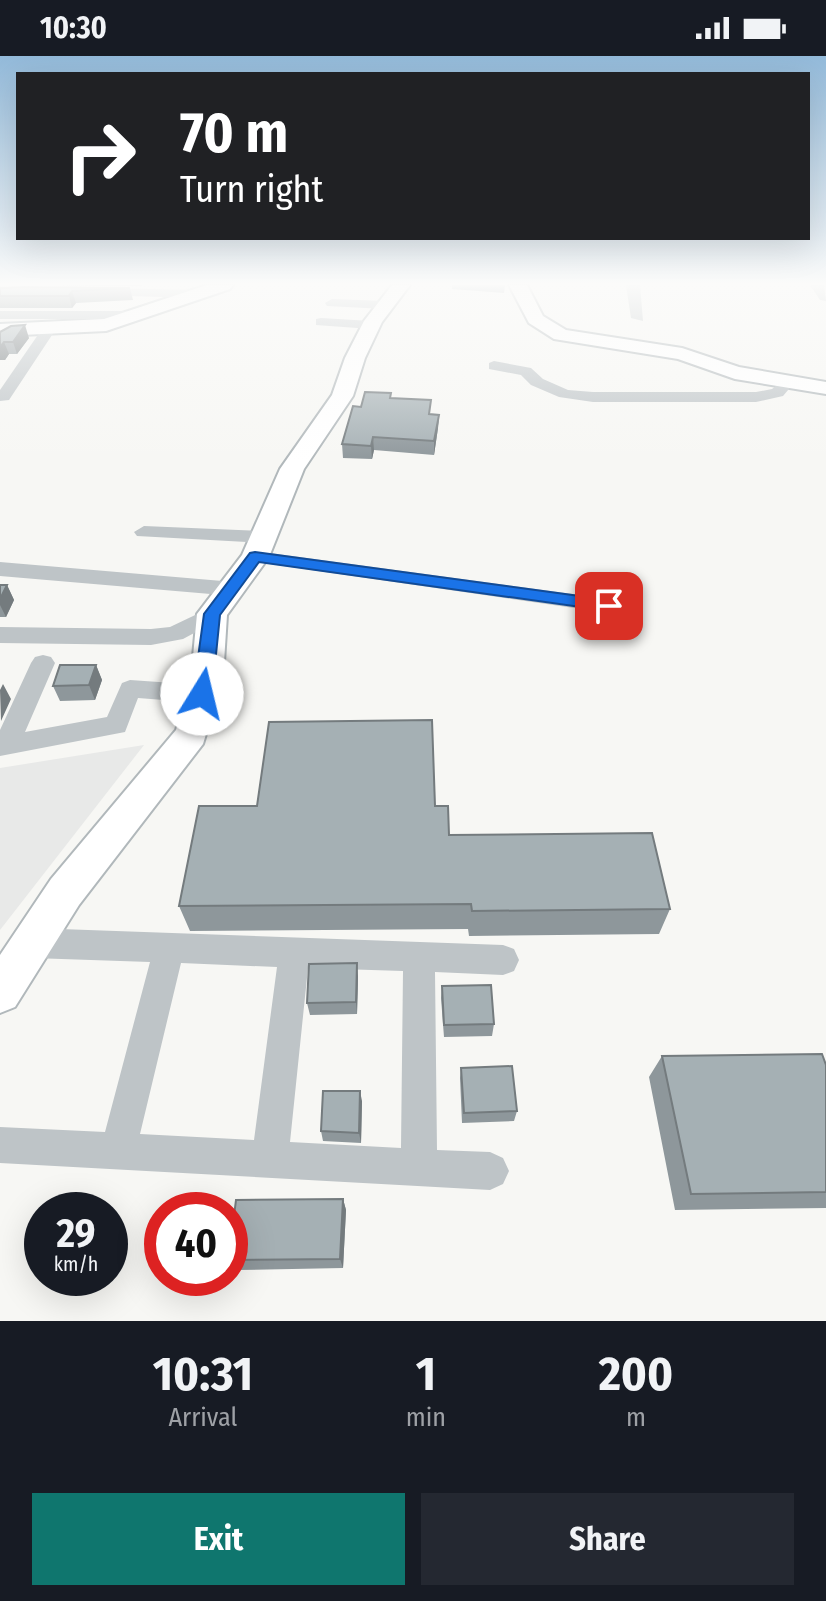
<!DOCTYPE html>
<html lang="en">
<head>
<meta charset="utf-8">
<style>
  body { margin:0; font-family:"Fira Sans Condensed",sans-serif; background:#242831; color:#f1f3f6; height:100vh; display:flex; flex-direction:column; font-size:30px; white-space:nowrap }
  * { box-sizing:border-box; margin:0 }
  p { font-size:26px; color:#9ea1a6 }
  .icon { flex:none; width:44px; height:44px; fill:none; stroke:currentColor; stroke-width:2; stroke-linecap:round; stroke-linejoin:round }
  .map { position:relative; height:1265px; overflow:hidden }
  .details { display:flex; flex-direction:column; background:#171b24; flex:1 }
  .details>* { flex:none }
  .top-card { position:absolute; left:16px; top:16px; width:794px; height:168px; border-radius:0px; box-shadow:0 8px 32px #0002; background:#202124; color:#fff; overflow:hidden }
  .speed { position:absolute; left:24px; top:1136px; display:flex; gap:16px; font-size:40px; font-weight:700; text-align:center }
  .speed>* { display:grid; place-content:center; width:104px; height:104px; border-radius:50%; background:#171b24; box-shadow:0 8px 32px #0002; line-height:1 }
  .speed small { font-size:20px; font-weight:400 }
  .speed .limit { border:12px solid #d22; background:#fff; color:#111 }
  .pin { position:absolute; display:grid; place-items:center; width:68px; height:68px; color:#fff; margin:-34px; border-radius:16px; box-shadow:0 4px 12px #0006 }
  .me { position:absolute; width:88px; margin:-44px; rotate:9deg; stroke-linejoin:round; filter:drop-shadow(0 0 6px #0008) }
  .turn { display:flex; align-items:center; gap:28px; height:168px; padding:0 32px; font-size:36px }
  .turn .icon { width:104px; height:104px; stroke-width:2.5 }
  .turn b { display:block; font-size:56px; line-height:68px }
  .eta { display:flex; justify-content:space-evenly; align-items:center; height:136px; text-align:center }
  .eta b { font-size:48px; font-weight:700; line-height:56px }
  .cta { display:flex; gap:16px; margin-top:auto; padding:16px 32px }
  .cta a { flex:1; height:92px; border-radius:0px; background:#0f766e; color:#fff; font-size:32px; font-weight:700; line-height:92px; text-align:center }
  .cta a+a { background:#242831; color:#f1f3f6 }
  .status { display:flex; justify-content:space-between; align-items:center; height:56px; padding:0 40px; background:#171b24; direction:ltr }
  .status svg { height:22px; fill:currentColor }
  .map>svg:first-child { display:block }
</style>
</head>
<body>
<div class="status"><b>10:30</b><svg viewBox="0 0 49 12"><path d="M0 12V9h3v3zM5 12V6h3v6zM10 12V3h3v9zM15 12V0h3v12zM26 1h20v11H26zM47 4h2v5h-2z"/></svg></div>
<div class="map">
<svg width="826" height="1265" viewBox="0 0 826 1265">
  <rect width="100%" height="100%" fill="#f7f7f4"/>
  <path fill="#e8e9e8" d="M144,689l-144,185v-162z"/>
  <g fill="none" stroke-linecap="round" stroke-linejoin="round">
    <g stroke="#b1b8bb" stroke-width="4">
      <path id="secondary" d="M207,229h26l-3,4 -124,42 -106,5v-12l104,-5z
        M392,229h18l-28,37 -17,36 -12,38 -49,73 -35,88 -42,58 -4,63 -20,66 -124,161 -64,102 -15,6v-58l51,-76 125,-149 15,-52 6,-64 45,-59 38,-86 52,-74 13,-37 19,-37z
        M509,229h18l16,31 23,14 116,18 57,19 87,15v12l-91,-15 -57,-20 -124,-20 -25,-16z"/>
    </g>
    <path fill="#bec4c7" fill-rule="evenodd" d="M626,229h14l3,36 -12,-3z
      M810,229h14l2,16 -6,-1z
      M98,232l101,2 7,4 -7,4 -106,-3 -2,-3z
      M332,243l53,2 7,4 -7,4 -58,-3 -2,-3z
      M0,255h139l7,4 -7,4h-139z
      M321,262l50,3 7,4 -7,4 -55,-4v-6z
      M49,269l7,4 -47,71 -9,1v-11l44,-64z
      M494,305l37,7 12,11 25,11 25,2h163l16,-3 14,-11 8,5 -11,13 -27,6h-163l-34,-5 -28,-12 -10,-10 -32,-6v-6z
      M144,470l121,5 10,6 -10,6 -128,-7 -3,-4z
      M255,495l354,48 8,2 3,5 -3,5 -8,2 -361,-52 -3,-4 3,-4z
      M0,506l234,20 8,2 3,5 -3,5 -8,2 -234,-20z
      M212,551l8,2 3,5 -3,5 -37,20 -32,6 -151,-2v-16l151,2 19,-2z
      M43,599l8,2 4,6 -30,69 82,-15 15,-34 8,-3 72,5 9,3 3,6 -3,6 -9,3 -64,-5 -13,34 -125,24v-26l31,-67 4,-6z
      M32,872l471,17 11,4 5,11 -5,11 -11,4 -68,-3 2,178 53,2 13,6 6,13 -6,13 -13,6 -490,-27v-36l105,5 45,-170 -118,-4 -11,-5 -4,-10 4,-10zM181,907l96,4 -23,173 -114,-6zM308,912l95,3 -2,177 -111,-6z"/>
    <use href="#secondary" fill="#fff" fill-rule="evenodd"/>
  </g>
  <path fill="#8e979b" d="M37,229h105l-1,1z
    M452,229h53l-1,8 -52,-4z
    M0,232h130l3,12 -57,3 -4,5h-72z
    M0,276l29,6 -12,16h-8l-4,6h-5z
    M391,337v5l40,17h8l-1,13 -4,27 -60,-5 -2,9 -29,-1 -1,-14 19,-37z
    M7,529l7,15 -8,17h-6v-18z
    M96,609l6,15 -7,20 -35,1 -7,-15z
    M435,750l14,29 221,74 -11,25 -190,2 -1,-7 -278,2 -11,-25z
    M358,920l-1,38 -47,1 -3,-12z
    M442,930l52,38 -2,12 -48,1 -3,-39z
    M662,1000l164,9v143l-151,2 -26,-133z
    M461,1012l56,43 -3,10 -52,2 -2,-45z
    M362,1045l-1,42 -38,-2 -2,-10z
    M343,1143l3,11 -3,58 -106,2 -7,-8v-15z"/>
  <path fill="#747b7e" d="M72,235l4,12 -4,5 -3,-12z
    M25,269l4,13 -12,16 -4,-12z
    M4,286l5,12 -4,6h-5v-13z
    M439,359l-1,13 -4,27v-14z
    M373,381l1,13 -2,9 -1,-13z
    M7,529l7,15 -8,17 -6,-12v-6z
    M96,609l6,15 -7,20 -6,-15z
    M3,628l8,15 -10,22 -1,-31z
    M357,907l1,13 -1,38 -1,-12z
    M360,1035l2,10 -1,42 -2,-10z
    M343,1143l3,11 -3,58 -3,-9z"/>
  <path fill="#a5b0b4" stroke="#747b7e" stroke-width="2" d="M23,231l107,1 -58,3 -3,5h-69v-8z
    M25,269l-12,17h-9l-4,5v-15l11,-6z
    M365,336l26,1 -1,5 41,2 -2,14 10,1 -5,26 -61,-4 -2,9 -29,-2 11,-38 8,1z
    M0,529h7l-7,14z
    M60,609h36l-7,20 -36,1z
    M432,664l3,86h13l1,29 203,-2 18,76 -198,2 -1,-7 -292,2 20,-100h58l12,-84z
    M357,907l-1,39 -49,1 2,-39z
    M491,929l3,39 -50,1 -2,-39z
    M822,998l4,11v127l-135,2 -29,-138z
    M512,1010l5,45 -53,2 -3,-45z
    M323,1035h37l-1,42 -38,-2z
    M343,1143l-3,60 -110,1v-13l6,-47z"/>
  <linearGradient id="sky" x2="0" y2="1"><stop stop-color="#93bada"/><stop offset="0.56" stop-color="#fbfbfa"/><stop offset="1" stop-color="#fbfbfa" stop-opacity="0"/></linearGradient>
  <rect width="826" height="406" fill="url(#sky)"/>
  <path fill="#1a73e8" stroke="#114b97" stroke-width="2" d="M255,496l354,48 9,6 -9,5 -350,-49 -39,53 -8,79 -3,5h-13l-3,-5 11,-80 46,-61z"/>
</svg>
<div class="speed"><div>29<small>km/h</small></div><div class="limit">40</div></div>
<div class="pin" style="left:609px;top:550px;background:#d93025"><svg class="icon" aria-label="arrive" viewBox="0 0 24 24"><path d="M6 21V4h12l-3 4 3 4H6"/></svg></div>
<svg class="me" style="left:202px;top:638px" viewBox="-20 -20 40 40"><circle r="19" fill="#fff"/><path d="M0-13L10 11 0 6-10 11z" fill="#1a73e8"/></svg>
<div class="top-card">
<div class="turn"><svg class="icon" aria-label="right" viewBox="0 0 24 24"><path d="M7 20v-9h11M14 6l5 5-5 5"/></svg><div><b>70 m</b>Turn right</div></div>
</div>
</div>
<section class="details">
<div class="eta">
<div><b>10:31</b><p>Arrival</p></div>
<div><b>1</b><p>min</p></div>
<div><b>200</b><p>m</p></div>
</div>
<div class="cta"><a>Exit</a><a>Share</a></div>
</section>
</body>
</html>
